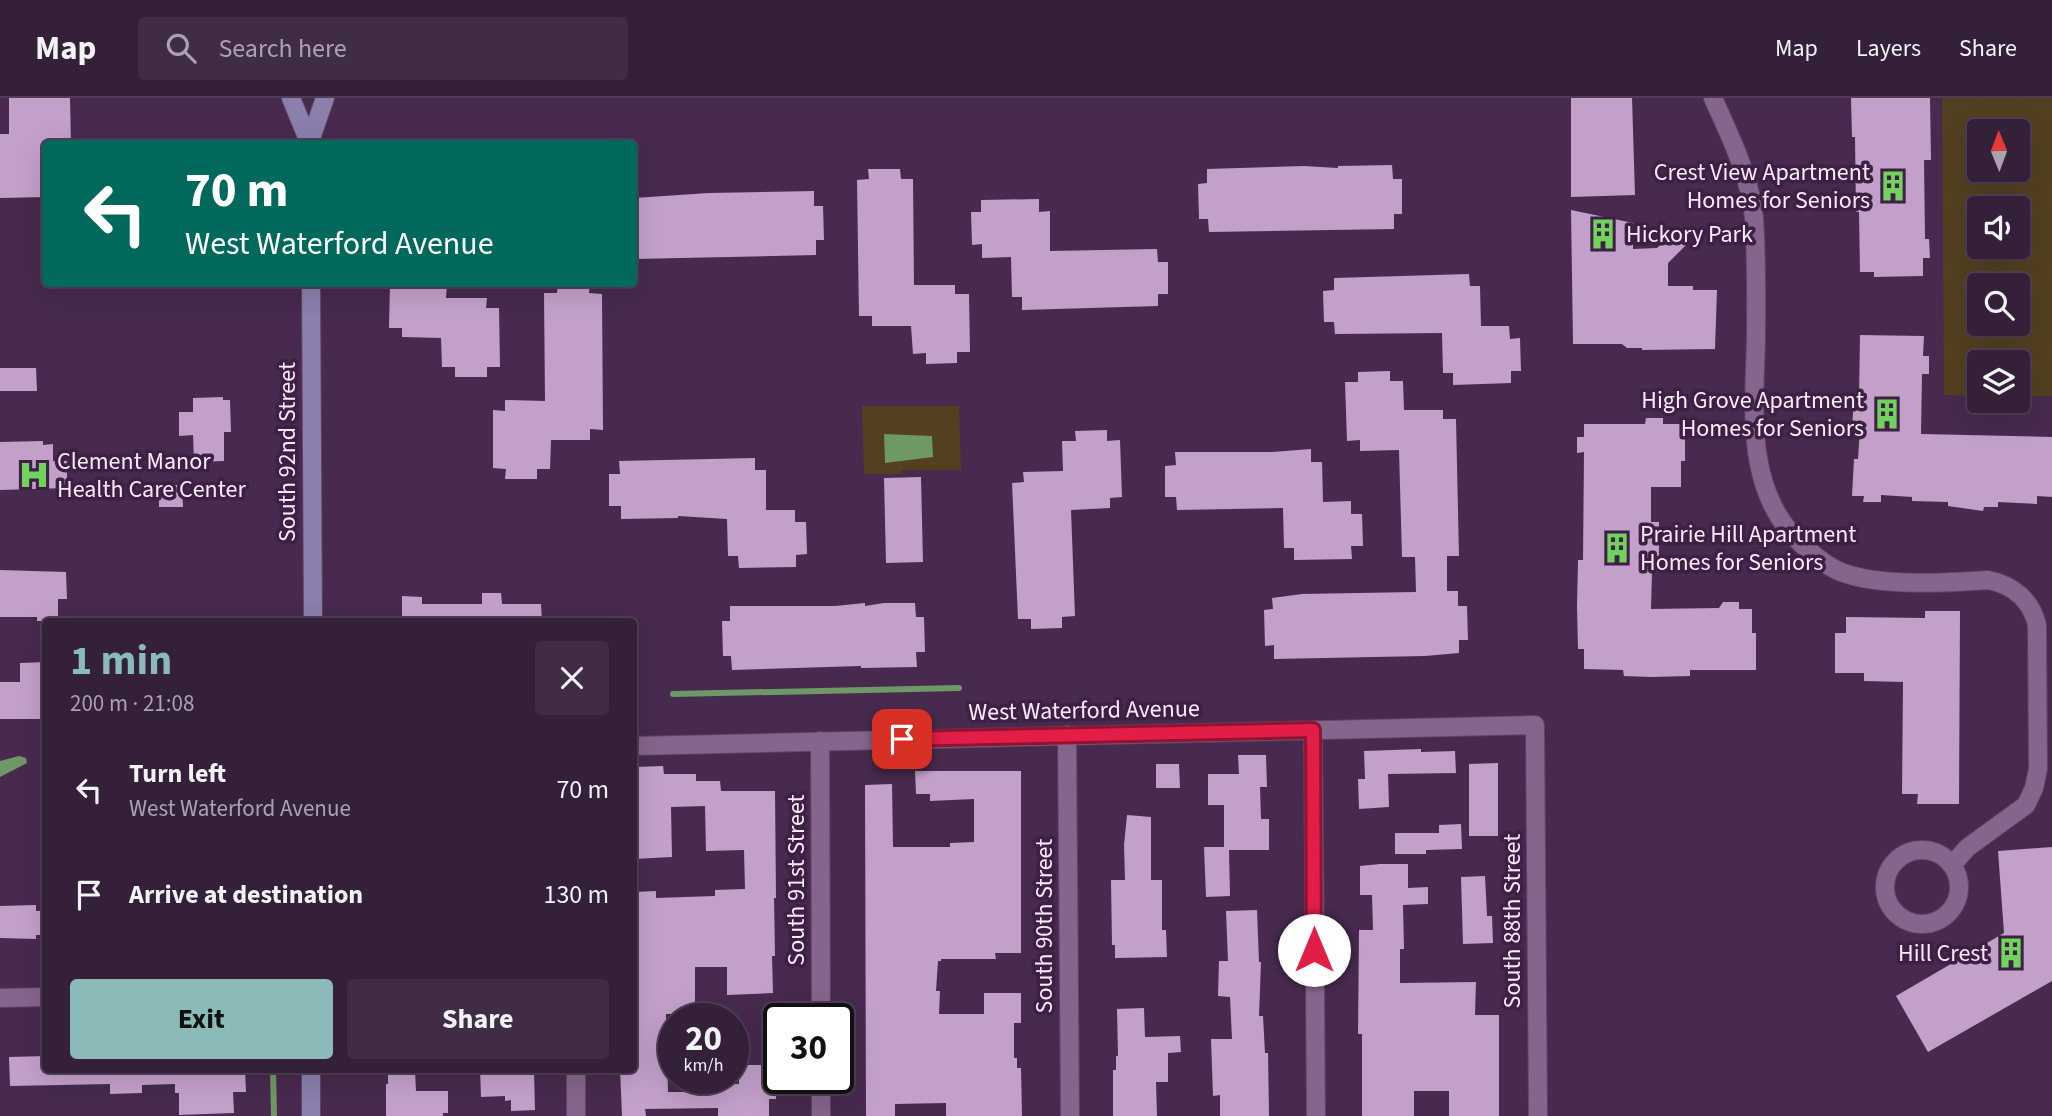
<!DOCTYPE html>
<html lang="en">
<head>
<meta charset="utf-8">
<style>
  body { margin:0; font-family:"Source Sans 3",sans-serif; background:#402d45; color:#f1f3f6; height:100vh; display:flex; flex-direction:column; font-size:26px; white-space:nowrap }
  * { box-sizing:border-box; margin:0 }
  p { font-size:23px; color:#aaa3af }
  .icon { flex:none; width:38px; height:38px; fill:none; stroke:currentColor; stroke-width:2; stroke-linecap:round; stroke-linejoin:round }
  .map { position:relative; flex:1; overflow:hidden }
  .sheet { position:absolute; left:42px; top:520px; width:595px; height:455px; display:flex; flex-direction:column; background:#35203a; border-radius:7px; box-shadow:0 7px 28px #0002,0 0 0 2px #4f3e54 }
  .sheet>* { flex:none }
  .top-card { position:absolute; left:42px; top:42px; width:595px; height:147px; border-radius:7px; box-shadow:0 7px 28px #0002,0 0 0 2px #4f3e54; background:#00695c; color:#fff; overflow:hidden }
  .needle { width:46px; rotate:359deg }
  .buttons { position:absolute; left:1967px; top:21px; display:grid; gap:14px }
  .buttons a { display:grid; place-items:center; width:63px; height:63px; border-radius:7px; background:#35203a; box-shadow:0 7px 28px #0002,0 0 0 2px #4f3e54; font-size:35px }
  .speed { position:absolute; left:658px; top:905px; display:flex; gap:14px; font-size:35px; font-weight:700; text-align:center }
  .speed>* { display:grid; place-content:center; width:91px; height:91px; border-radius:50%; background:#35203a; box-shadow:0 7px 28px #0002,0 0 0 2px #4f3e54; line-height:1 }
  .speed small { font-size:18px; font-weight:400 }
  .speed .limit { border:4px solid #111; border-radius:10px; background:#fff; color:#111 }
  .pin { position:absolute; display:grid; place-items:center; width:60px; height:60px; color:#fff; margin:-30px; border-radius:14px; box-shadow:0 4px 10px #0006 }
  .me { position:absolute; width:77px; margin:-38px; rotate:0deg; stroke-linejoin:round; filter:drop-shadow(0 0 5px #0008) }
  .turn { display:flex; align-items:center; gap:24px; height:147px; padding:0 28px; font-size:32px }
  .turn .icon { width:91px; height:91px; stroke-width:2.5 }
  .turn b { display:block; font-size:49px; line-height:60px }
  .round { display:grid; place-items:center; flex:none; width:74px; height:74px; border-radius:7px; background:#402d45 }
  .head { display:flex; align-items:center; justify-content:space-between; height:119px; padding:0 28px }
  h1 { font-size:42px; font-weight:700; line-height:52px; color:#8bbbb9 }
  .primary-button { display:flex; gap:14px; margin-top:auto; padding:14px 28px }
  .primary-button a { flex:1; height:80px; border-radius:7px; background:#8bbbb9; color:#111; font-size:28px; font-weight:700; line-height:80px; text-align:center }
  .primary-button a+a { background:#402d45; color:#f1f3f6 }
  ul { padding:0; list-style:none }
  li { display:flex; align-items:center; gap:21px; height:105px; padding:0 28px }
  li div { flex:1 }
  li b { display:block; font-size:26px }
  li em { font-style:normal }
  header { display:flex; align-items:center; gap:42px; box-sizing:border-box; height:98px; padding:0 35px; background:#35203a; border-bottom:2px solid #4f3e54 }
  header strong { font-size:33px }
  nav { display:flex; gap:38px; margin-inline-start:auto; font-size:24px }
  .search { width:490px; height:63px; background:#402d45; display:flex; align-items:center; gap:18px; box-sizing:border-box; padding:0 24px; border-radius:7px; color:#aaa3af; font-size:26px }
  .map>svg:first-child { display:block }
</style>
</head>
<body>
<header>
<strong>Map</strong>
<div class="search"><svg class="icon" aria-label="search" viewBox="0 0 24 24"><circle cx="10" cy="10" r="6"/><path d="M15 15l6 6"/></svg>Search here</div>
<nav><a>Map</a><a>Layers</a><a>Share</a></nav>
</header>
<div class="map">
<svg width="2052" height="1018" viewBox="0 0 2052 1018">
  <rect width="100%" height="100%" fill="#472a4e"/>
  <path fill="#524020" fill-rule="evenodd" d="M1942,0h110v298h-34v-34h-39v34l-35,-1zM1979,33h39v39h-39zM1979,110h39v39h-39zM1979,187h39v39h-39z
    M862,308h97l2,64h-59l-1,4h-37z"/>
  <path fill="#6e9865" d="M884,336l48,2 1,21 -48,6z
    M19,658l7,2 1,5 -27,14v-16z"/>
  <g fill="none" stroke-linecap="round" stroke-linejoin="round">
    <path stroke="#6e9865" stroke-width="6" d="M673,596l286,-6
      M273,971l1,47"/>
  </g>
  <path fill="#c2a0ca" d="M9,0h61l1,46h-25v53l-46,1v-64h9z
    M1571,0h61l3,97 -64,2z
    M1851,0h79l1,62h-7l1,79h4l1,19h-7v18l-49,1v-5h-14l-1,-60h-3l-1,-75h-3z
    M1392,67l1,14h9v35h-8v15l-185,3 -1,-13h-9l-1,-35 9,-1v-14l97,-3 34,2v-2z
    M868,71h32l1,10h12l1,106h41v9h14l1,58h-13v11l-31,1v-11l-13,1 -2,-28h-39v-10h-13l-2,-136 12,-1z
    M814,93v15h9l1,34h-8v15l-182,4v-61l75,-5z
    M1039,101v13l11,-1v40l107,-2 1,13h10v32h-10v12l-136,4v-13h-10l-1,-40 -29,1v-14l-10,1 -1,-33h10v-12z
    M1571,112l62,13v26l24,-1 17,-16 13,12 -19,19v23h25v4h24l-2,59 -73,1v-2h-15l-5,-4h-49z
    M1469,176l1,12h10l1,40h28l1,13 10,-1 1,33h-10v12l-58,2v-12h-10l-1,-40 -107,1 -1,-12h-10l-1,-31 11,-1v-12z
    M390,186h57l-1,14h41l-1,10h13l1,59h-13v10h-32v-10h-13l-1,-29 -39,-1v-9h-13z
    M558,186h32l-1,9 13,1 1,136 -13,-1v11h-39l-1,29h-13v10h-32l1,-10 -13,-1v-58l12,1v-11l40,1 -1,-108h13z
    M1860,237l64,1 -1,20h6v18h-7l-1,60 131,3v60l-15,-1v8l-39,-2v5h-14l-1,4 -35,-5v-4l-36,-1v-4l-31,-2v7h-18l1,-6h-12l2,-37h4l2,-31h-8l2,-29h5z
    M0,270h36l1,23h-37z
    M1390,273v10h13l1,29h39v9h13l3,137h-12v35h11v15h9l1,34h-9v13l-34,3 -151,3v-14l-9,1 -1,-36 9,-1 -1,-11 30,-4 114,-2 -1,-35h-13l-3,-107 -39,1v-11l-13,1 -2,-59h13v-10z
    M223,299v3h7l1,32h-7v29l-30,1 -1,-27 -14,1v-24h14v-14z
    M1646,320h17v6h22v37h-4v26h-30v35h8v50h-7l-1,37 68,-1 4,-6h16v7h13v24h4v37h-66v6l-39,1 -27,-1 -1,-6 -39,-1v-20h-6l-1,-42 1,-47h5l1,-108 -7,1v-16h7v-13h61z
    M1107,332v11l13,-1 2,57 -12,1v10l-39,2 4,106 -13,1v11l-31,1v-10h-13l-6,-136 12,-1 -1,-10 40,-1 -1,-30h14l-1,-10z
    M43,343v4l10,-1v17h14v27l-67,2v-48z
    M1311,351v13h11l1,40 28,-1v13h11l1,32h-12l1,13 -58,1v-12h-10l-1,-40 -106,2 -1,-13h-11v-31l11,-1 -1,-13h97z
    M755,360v12h11v40h29v12h11l1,32 -11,1v12l-57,1 -1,-12h-10l-1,-37 -49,-3v2l-57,1v-13h-12v-32h11l-1,-13z
    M921,379l2,85 -37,1 -2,-85z
    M159,387h23l1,22h-24z
    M0,472l66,2 1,27h-9v22h-21v-4h-37z
    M482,495h19l1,11h39l1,17h-140v-25l20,1v7h60z
    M865,505v3l19,-3h31l1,14h8l1,35h-9l1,15 -56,1v-2l-129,4 -1,-14h-8l-1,-35h8v-15h105z
    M1925,513h35l-1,193h-42l1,-10h-16l1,-112 -39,-1v-8h-29v-40h11v-16l79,1z
    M46,564v57h-46v-37h20v-19z
    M1421,651v3l34,-1 1,22 -68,1 1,33 -30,2 -1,-30h7l-1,-28z
    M1238,657h28l1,32h-7l1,32h8v31h-40l1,46 -24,1 -2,-50h20v-42h-16v-31h31z
    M1498,665v73h-29v-72z
    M1156,666h23l1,24h-24z
    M663,668l1,8h32v7h24l1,10h54l1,107h-2l1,58h-3l1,37 -46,2v-28h-32v47h-29l2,78h30v-7l41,-1v-19h37v34h-7v17h-51v-8l-73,1 1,7h-24l-2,-47h14v-177l22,-1v7l59,-2v-6l30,-1 -1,-39 -38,1 -1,-45 -34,1 1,50 -38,2v-92z
    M915,673h106v182h-26l1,6h-55v2h-3l-2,30h4l-1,23h45v-21h37v30h-7v35h3v10h4l1,48h-76v-13l-51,1v12h-29l-1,-331 27,-1 1,63h57v-4l24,-1v-43l-44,2v-7h-14z
    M1127,717l24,2v63h11v50h4l1,27 -52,1v-13h-3l-1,-65h14l-1,-35z
    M1461,726l1,25 -36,1v4h-31v-21h44v-8z
    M2052,749v134l-124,71 -32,-56 108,-63 -6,-82z
    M1380,766h28v24l20,-1v17l-25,1 1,44h-4v34l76,-1 -1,33h24v101h-50v-25h-35v25h-52v-82h-4l1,-104h14l-1,-35h-12v-29z
    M1485,778l2,40h5l1,27 -30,1 -2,-67z
    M36,807v6h10v24h-10v4l-36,-1v-32z
    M1257,812l2,52h2l-2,54h4l2,37h3l1,63h-49v-21l-7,1 -2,-57h21l-2,-42 -12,-1 1,-35h9l-2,-50z
    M1144,910l1,29 35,-1 1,16 -13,1v29h-12l1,34h-44v-46h3v-14h2l-1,-47z
    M46,958v13h199l1,23h-13l1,21 -55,2v-22h-4v-9l-33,1v8l-32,1v-10l-100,2 -1,-29z
    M480,971h47v2h7l1,39 -24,1v-11l-6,1v-5l-24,1z
    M415,973l1,20h32v22h-5v3h-57v-32h2v-12z"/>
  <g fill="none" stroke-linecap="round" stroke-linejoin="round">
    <g stroke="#5e4563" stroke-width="20">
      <path id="street" d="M1713,0c17,38 37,78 41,120 3,41 2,82 2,122 -2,72 -12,156 50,208 10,9 22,19 35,24 38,15 106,11 147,8 25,5 43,20 49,45l1,144 -4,19 -8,17 -59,43 -14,16
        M1313,632l3,386
        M1067,637l3,381
        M820,643l1,277
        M634,648l901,-21 3,391
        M1885 789a37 37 0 1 1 74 0a37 37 0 1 1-74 0Z
        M0,900l46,-1
        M576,971v47
        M821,980v38"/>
    </g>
    <g stroke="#5e4563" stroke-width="20">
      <path id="secondary" d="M291,0l18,44
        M309,46l16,-46
        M311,186l2,337
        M311,1018v-47"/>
    </g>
    <use href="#street" stroke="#85658c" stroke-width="18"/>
    <use href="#secondary" stroke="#8a7fad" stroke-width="18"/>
  </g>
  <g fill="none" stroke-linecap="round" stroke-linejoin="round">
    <g stroke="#92132f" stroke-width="18">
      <path id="route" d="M902,641l411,-9 1,220"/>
    </g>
    <use href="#route" stroke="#e11d48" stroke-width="12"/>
  </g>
  <defs>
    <g id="building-bare" transform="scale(2.415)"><path d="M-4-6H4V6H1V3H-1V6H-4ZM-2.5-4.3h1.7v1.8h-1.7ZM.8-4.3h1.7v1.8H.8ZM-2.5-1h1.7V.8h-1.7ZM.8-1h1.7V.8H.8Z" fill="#71d25e" stroke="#3d2043" stroke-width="2.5" paint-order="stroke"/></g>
    <g id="hospital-bare" transform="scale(2.415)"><path d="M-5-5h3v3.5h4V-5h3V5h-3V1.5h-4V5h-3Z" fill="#71d25e" stroke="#3d2043" stroke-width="2.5" paint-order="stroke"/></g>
  </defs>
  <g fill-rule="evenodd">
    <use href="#building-bare" x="1893" y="88"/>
    <use href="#building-bare" x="1603" y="136"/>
    <use href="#building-bare" x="1887" y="316"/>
    <use href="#hospital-bare" x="34" y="377"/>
    <use href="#building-bare" x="1617" y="450"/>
    <use href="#building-bare" x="2011" y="855"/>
  </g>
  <g text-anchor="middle" stroke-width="7" stroke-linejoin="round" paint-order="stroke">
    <g font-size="24" fill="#faebfd" stroke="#3d2043" text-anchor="end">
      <text x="1870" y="82">Crest View Apartment<tspan x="1870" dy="28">Homes for Seniors</tspan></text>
      <text x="1626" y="144" text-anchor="start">Hickory Park</text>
      <text x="1864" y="310">High Grove Apartment<tspan x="1864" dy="28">Homes for Seniors</tspan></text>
      <text x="57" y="371" text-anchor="start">Clement Manor<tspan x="57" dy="28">Health Care Center</tspan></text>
      <text x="1640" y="444" text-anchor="start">Prairie Hill Apartment<tspan x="1640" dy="28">Homes for Seniors</tspan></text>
      <text x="1988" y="863">Hill Crest</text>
    </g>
    <g font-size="24" fill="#faebfd" stroke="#3d2043">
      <text transform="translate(287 354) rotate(-90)" y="8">South 92nd Street</text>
      <text transform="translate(1084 612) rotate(-1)" y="8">West Waterford Avenue</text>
      <text transform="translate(796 782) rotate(-90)" y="8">South 91st Street</text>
      <text transform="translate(1512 823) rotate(-90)" y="8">South 88th Street</text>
      <text transform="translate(1044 828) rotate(-90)" y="8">South 90th Street</text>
    </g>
  </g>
</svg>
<div class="buttons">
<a><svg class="needle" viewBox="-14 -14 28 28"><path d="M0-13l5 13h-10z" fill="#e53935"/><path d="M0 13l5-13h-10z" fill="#aaa3af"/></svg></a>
<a><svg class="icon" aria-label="sound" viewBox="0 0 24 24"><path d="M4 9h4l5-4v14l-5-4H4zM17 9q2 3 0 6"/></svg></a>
<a><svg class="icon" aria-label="search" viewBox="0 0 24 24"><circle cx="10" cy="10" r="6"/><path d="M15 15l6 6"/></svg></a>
<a><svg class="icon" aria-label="layers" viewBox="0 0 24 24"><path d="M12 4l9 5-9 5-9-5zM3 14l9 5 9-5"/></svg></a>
</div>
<div class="speed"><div>20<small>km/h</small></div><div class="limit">30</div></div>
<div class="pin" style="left:902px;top:641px;background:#d93025"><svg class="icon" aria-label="arrive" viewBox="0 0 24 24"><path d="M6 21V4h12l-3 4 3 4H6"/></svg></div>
<svg class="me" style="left:1314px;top:852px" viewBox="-20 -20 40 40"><circle r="19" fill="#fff"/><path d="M0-13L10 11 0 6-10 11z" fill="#e11d48"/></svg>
<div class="top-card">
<div class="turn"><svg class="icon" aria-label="left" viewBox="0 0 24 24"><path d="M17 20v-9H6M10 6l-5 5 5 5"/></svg><div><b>70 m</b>West Waterford Avenue</div></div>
</div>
<section class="sheet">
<div class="head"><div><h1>1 min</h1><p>200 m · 21:08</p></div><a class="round"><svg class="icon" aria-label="close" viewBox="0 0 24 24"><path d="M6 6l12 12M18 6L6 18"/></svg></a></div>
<ul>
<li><svg class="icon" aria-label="left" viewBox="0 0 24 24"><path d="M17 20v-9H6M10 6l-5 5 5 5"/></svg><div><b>Turn left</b><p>West Waterford Avenue</p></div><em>70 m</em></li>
<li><svg class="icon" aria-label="arrive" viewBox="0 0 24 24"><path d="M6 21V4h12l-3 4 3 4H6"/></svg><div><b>Arrive at destination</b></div><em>130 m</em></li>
</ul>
<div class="primary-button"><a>Exit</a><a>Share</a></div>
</section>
</div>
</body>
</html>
